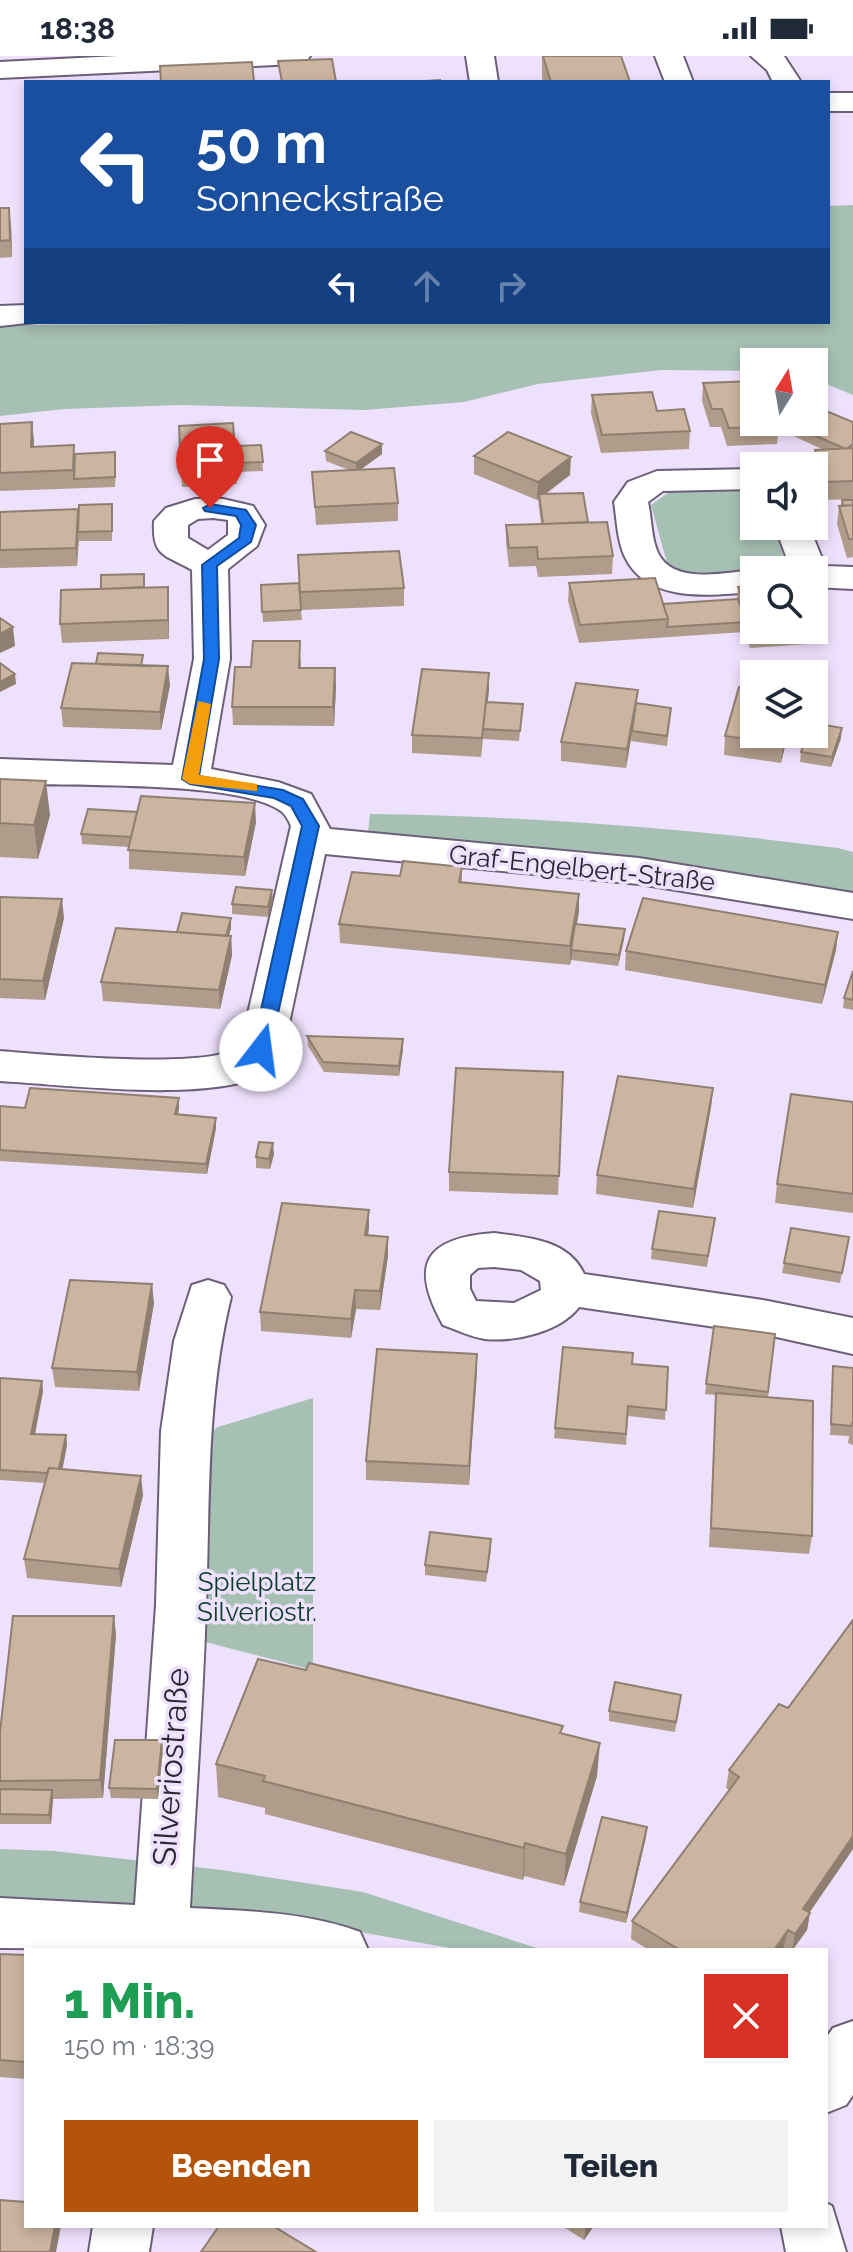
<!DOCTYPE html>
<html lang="de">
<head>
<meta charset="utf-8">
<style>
  body { margin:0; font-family:Raleway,sans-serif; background:#f2f2f3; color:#1f2937; height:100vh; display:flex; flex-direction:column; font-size:30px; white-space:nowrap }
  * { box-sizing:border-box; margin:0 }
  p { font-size:26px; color:#747a83 }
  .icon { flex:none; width:44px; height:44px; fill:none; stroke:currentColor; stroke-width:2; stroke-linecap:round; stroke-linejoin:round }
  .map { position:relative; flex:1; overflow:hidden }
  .drawer { position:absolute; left:24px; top:1892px; width:804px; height:280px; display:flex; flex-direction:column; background:#fff; border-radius:0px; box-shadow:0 4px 12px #0003 }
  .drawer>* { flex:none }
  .guide { position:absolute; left:24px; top:24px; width:806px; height:244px; border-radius:0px; box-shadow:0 4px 12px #0003; background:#1a4fa0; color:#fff; overflow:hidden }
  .needle { width:52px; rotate:11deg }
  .tools { position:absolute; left:740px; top:292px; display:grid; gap:16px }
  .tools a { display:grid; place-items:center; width:88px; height:88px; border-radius:0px; background:#fff; box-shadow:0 4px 12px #0003; font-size:40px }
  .pin { position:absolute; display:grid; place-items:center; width:68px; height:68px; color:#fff; margin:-82px -34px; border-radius:50% 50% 50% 0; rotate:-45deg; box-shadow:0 0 8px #0007 }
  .pin .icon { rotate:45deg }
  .me { position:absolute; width:88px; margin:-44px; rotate:15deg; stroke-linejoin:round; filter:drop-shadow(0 0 6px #0008) }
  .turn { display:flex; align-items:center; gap:28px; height:168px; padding:0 40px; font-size:36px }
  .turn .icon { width:104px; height:104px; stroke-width:2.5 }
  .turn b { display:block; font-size:56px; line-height:68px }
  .lanes { display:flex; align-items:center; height:76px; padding:0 40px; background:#0003; justify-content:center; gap:40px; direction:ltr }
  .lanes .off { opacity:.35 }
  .round { display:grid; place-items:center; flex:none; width:84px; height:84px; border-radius:0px; background:#f2f2f3 }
  .overview { display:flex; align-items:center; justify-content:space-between; height:136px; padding:0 40px }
  h1 { font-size:48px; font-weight:800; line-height:60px; color:#1e9e55 }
  .primary-button { display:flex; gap:16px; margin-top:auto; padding:16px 40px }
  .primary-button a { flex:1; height:92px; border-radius:0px; background:#b45309; color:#fff; font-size:32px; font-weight:800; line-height:92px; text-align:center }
  .primary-button a+a { background:#f2f2f3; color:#1f2937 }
  .status { display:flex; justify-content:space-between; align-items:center; height:56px; padding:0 40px; background:#fff; direction:ltr }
  .status svg { height:22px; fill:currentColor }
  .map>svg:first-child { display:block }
</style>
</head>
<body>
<div class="status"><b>18:38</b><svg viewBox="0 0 49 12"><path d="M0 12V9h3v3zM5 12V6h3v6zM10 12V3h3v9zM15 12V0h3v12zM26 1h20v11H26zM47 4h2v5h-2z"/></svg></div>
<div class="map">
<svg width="853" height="2196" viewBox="0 0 853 2196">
  <rect width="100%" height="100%" fill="#eee1fd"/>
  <path fill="#a6c1b3" d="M853,149v190l-39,-16v-17h-60v9l-93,-1 -123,14 -74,18 -100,8 -184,-5 -115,4 -65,7v-91l828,-3v-116z
    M740,432l14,5v33h20l9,29 -17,15 -12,1 -67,2 -20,-10 -16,-58 18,-13z
    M370,758c157,2 312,14 468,34l15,4v44l-321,-46 -164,-18z
    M313,1342v272l-115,-30 9,-205 11,-8z
    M0,1793l54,2 168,19 141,22 180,58h-82l-158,-28 -203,-21 -100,-2z"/>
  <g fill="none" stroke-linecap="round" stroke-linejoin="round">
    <g stroke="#6c6078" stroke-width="4">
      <path id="minor" d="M118,0h192l-4,6 -10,2 -296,14v-16z
        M466,0h28l4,26h-28z
        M655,0h28l10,26h-28z
        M751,0h33l17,26h-28l-6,-12z
        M828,37h25v18h-25z
        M26,249v17h10l-36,4v-20z
        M754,413v20l-91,2 -15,11c4,17 3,42 13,56 18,26 67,14 93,12v22c-42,3 -107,12 -129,-35 -8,-17 -8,-37 -11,-55l14,-20 29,-11z
        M195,443h28l30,7 12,19 -8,21 -29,23 2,90 -19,110 67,13 33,12 19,35 309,29 214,35v26l-214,-35 -314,-30 -38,179c-3,12 -8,30 -19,38 -47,34 -209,13 -268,10v-30c38,3 224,21 241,-7l50,-218c-2,-5 -6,-12 -10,-15 -45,-32 -220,-24 -281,-28v-24l173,6 21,-106 -2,-89c-28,-16 -40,-13 -38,-49l12,-13zM213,462l15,2v15l-20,15 -20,-12v-13l10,-6z
        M775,470h34l16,40 28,1v22l-39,-2v-17h-23z
        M494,1177c33,4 75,7 90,41l179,26 90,18v36l-90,-20 -184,-27c-19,25 -64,35 -94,32 -14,-2 -28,-9 -42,-14 -34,-61 -18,-87 51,-92zM494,1211l27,3 19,11 1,9 -27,13 -38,-2 -6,-12v-14l8,-7z
        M208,1224l16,5 7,12c-25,102 -21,203 -25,308 -3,101 -11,202 -16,303 57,3 116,4 170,24l8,18 -368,-2v-50l135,7 21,-300 5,-174 13,-90 18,-56z
        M853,1965v74l-7,10 -20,8v-75l7,-10z
        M826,2147l6,3 14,46h-60l-5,-26h45z
        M93,2170h60l-4,26h-60z"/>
    </g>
    <use href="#minor" fill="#fff" fill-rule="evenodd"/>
  </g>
  <path fill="#af9c8a" d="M542,0l88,26h-87l-1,-5z
    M0,152l11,17 1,32 -12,1z
    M703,327l76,43 -2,18 -50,2 -6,-19h-11l-8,-26z
    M592,339l65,16 33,20 -1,18 -88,4 -10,-40z
    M853,366v77l-30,1 -10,-34 2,-16h9l-37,-17 1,-9z
    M0,368l34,16 -1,7 83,15 -1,25 -115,4z
    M179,370l55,20 27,-1 2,26 -27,1 1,12 -55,3z
    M382,388v10l-22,16 38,33v18l-82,4 -4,-53 37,-2 -23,-9 -1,-10z
    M474,400l96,19 -24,19 42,28 25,34 -1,18 -74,3 -2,-11 -27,1 -3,-24v-18l35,-1 -3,-25 -1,1 -63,-26z
    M842,444h11v57l-6,1 -10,-34 2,-18h2z
    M112,448v37h-33l-2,25 -77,2v-56l79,6z
    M298,499l106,33v18l-103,4 1,10 -39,2 -2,-37 38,-2z
    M569,527l94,21 74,-5 1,-12 16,43h55l-1,14 -58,4 -5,-16 -166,11 -11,-42z
    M145,531l24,18v34l-107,4 -2,-19z
    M301,603v9h34l1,19 -2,39 -101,-1 -1,-18 19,-40z
    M143,610l27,19 -9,45 -98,-3 -2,-19z
    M489,617l-1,29 34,12 -3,27 -36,-2 -2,18 -69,-4v-18z
    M638,634l-1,13 34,5 -4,38 -36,-5 1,-7 -6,34 -65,-7v-19z
    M754,678h34l-7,29 -57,-8 1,-19z
    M841,682l-10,29 -31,-5 1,-10z
    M0,723l50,36 -12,44 -38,-2z
    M256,766l-11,54 -116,-7v-22l-47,-3 -1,-10z
    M462,811v15l117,12 -3,30 49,5 -1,10 -6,27 -47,-6v-3l-1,8 -230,-22 -1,-19 61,-48z
    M0,841l64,21 -19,82 -45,-2z
    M273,844l-5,17 -36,-3v-10z
    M231,872l-2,8h2l1,19 -12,54 -117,-8 -2,-19 76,-50z
    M838,876l-2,18 -14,54 -197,-34 1,-19z
    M853,915v39l-10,-2 1,-10z
    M307,980l96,13 -4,27 -75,-4 -16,-26z
    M563,1016l-5,123 -109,-4v-19z
    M713,1032l-2,19 -18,101 -97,-14 1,-19z
    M179,1042v10l-1,7 38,13 -9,46 -207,-13v-55l25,2z
    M853,1046v111l-78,-10 2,-19z
    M274,1098l-4,15 -14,-1v-11z
    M369,1154l-1,25 20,2v19l-8,54 -24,-1 -5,29 -90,-7 -1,-19z
    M715,1162l-8,49 -56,-8 1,-10z
    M847,1191l-7,36 -58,-10 2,-10z
    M154,1247l-15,88 -84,-4 -3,-19z
    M714,1270l61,8 -7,63 44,139 -3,18 -100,-7 7,-152 -11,-1z
    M477,1298l-8,131 -103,-5v-19z
    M632,1308l36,3 -3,53 -37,-4 -2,29 -72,-7 1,-10z
    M833,1310l20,2v77l-5,-2 1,-7 -19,-1z
    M0,1322l42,3 1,10 -8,43 31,1 1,10 -5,24 81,26 -22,92 -94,-9 -3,-19 21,-76 -45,-3z
    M491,1483l-5,43 -61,-7v-10z
    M853,1564v229l-43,63 -3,18 -14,20h-5l-3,-2 -2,2h-134l-18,-11 1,-18 97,-131 -3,-2 3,-18 59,-62z
    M116,1578l-13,164 -50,1 -2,25h-51v-92z
    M681,1639l-6,37 -66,-11v-10z
    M562,1678l35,42 -33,110 -40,-10 -1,4 -258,-66v-6l-47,-11 -2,-33z
    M163,1694l-5,49 -47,-1 -2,-10z
    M646,1781l-20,86 -47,-11 1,-10z
    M0,1898l26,1v124l-26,-2z
    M562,2170h32l-10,14z"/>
  <path fill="#8f7f70" d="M9,152l2,17 1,32 -2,-17z
    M32,366l2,18 -1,25 -2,-18z
    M382,388v10l-26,19v-10z
    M571,401l-1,18 -31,23v-4l-1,5 -1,1 1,-18z
    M78,453l1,18 -1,5 -1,34 -1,-18z
    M168,531l1,18v34l-1,-19z
    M13,571l2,19 -15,7v-19z
    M168,610l2,19 -9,45 -1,-18z
    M335,612l1,19 -2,39 -1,-19z
    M489,617v18l-5,38h-1l-2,28 1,-19z
    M15,618l1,10 -16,8v-10z
    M638,634l-2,18 -10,60 1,-19z
    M842,672l-1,10 -10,29 1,-10z
    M785,678h3l-7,29 2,-19z
    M46,725l4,34 -12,44 -4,-34z
    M255,747l1,19 -11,54 -1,-19z
    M272,834l1,10 -5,17v-10z
    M579,838v18l-9,53v-19z
    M62,843l2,19 -19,82 -2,-19z
    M231,862v10l-7,25v-10z
    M625,873l-1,10 -6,27 1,-11z
    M838,876l-2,18 -14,54 3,-19z
    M231,880l1,19 -12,54 -1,-19z
    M403,983v10l-4,27v-10z
    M713,1032l-2,19 -18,101 1,-19z
    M179,1042v10l-3,17 -1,-11z
    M216,1062v10l-9,46 -1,-10z
    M273,1087l1,11 -4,15 -1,-10z
    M369,1154v19l-4,25v-19z
    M388,1181v19l-8,54v-19z
    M152,1228l2,19 -15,88 -2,-19z
    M355,1234l1,19 -5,29v-19z
    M477,1298v19l-8,112v-19z
    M42,1325l1,10 -10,53 -2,-10z
    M66,1379l1,10 -7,38 -2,-10z
    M141,1420l2,19 -22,92 -2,-18z
    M491,1483v10l-5,33 1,-10z
    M114,1560l2,18 -13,164 -3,-18z
    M162,1684l1,10 -5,49 -1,-10z
    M600,1687l-3,33 -33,110 2,-32z
    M52,1734l1,9 -2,25 -2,-9z
    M647,1771l-1,10 -20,86 1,-10z
    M853,1780v13l-53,77 3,-17z
    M525,1787l-1,33 -1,4 1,-32z
    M810,1857l-3,17 -15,20 3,-16z
    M788,1874l-5,20h-9z
    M55,2170h6l-5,26h-6z
    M586,2170h8l-10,14z"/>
  <path fill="#ccb5a0" stroke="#8f7f70" stroke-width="2" d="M543,0h78l9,26h-79z
    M332,3l4,23h-54l-4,-21z
    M252,6l2,20h-93l-1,-16z
    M440,24v2h-31z
    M0,152h9l1,32 -10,1z
    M754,325v41h24l1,4 -50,2 -7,-19h-10l-9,-26z
    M652,336l5,19 27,-2 6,22 -88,4 -10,-40z
    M814,350l39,16v22l-7,5 -58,-25 2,-2h24z
    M32,366l-1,25 43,-2 -1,25 -73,3v-49z
    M233,367l3,43 -55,3 -2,-43z
    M351,376l31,12 -26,19 -31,-12z
    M508,376l63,25 -33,25 -64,-26z
    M261,389l2,17 -27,1 -2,-17z
    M853,392v33l-28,1 -10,-32z
    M115,396v25l-41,2 1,-25z
    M394,412l4,35 -83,4 -3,-35z
    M583,437l5,29 -45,2 -4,-30z
    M842,444h11v5l-10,1z
    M112,448v27l-34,1 1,-27z
    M853,449v34h-4l-10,-33z
    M78,453l-2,39 -76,2v-38z
    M607,466l6,34 -75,3 -1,-12 -28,1 -3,-23z
    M399,495l5,37 -104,4 -2,-37z
    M144,518v13l-43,2v-14z
    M655,522l13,41 -88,6 -11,-42z
    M299,527l2,27 -39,2 -1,-27z
    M754,530v44h-2l-14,-43z
    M168,531v33l-108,4 1,-34z
    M738,543l8,23 -79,5 1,-8 -5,-15z
    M0,562l13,9 -13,7z
    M253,585h47l-1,27h36l-2,39h-101l3,-40h16z
    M98,597l45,2 -2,11 -45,-2z
    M0,607l15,11 -15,8z
    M72,607l96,3 -8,46 -99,-4z
    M422,613l67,4 -7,65 -70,-3z
    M576,627l62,7 -11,59 -66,-7z
    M739,631l15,2v45h31l-2,10 -58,-8z
    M486,646l37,2 -3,27 -37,-2z
    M636,647l35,5 -4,28 -35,-5z
    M814,667l28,5 -10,29 -31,-5 6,-18h7z
    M0,723l46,2 -12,44 -34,-2z
    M141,740l114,7 -11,54 -116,-7z
    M88,753l49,3 -6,25 -50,-3z
    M403,805l59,6 -3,15 120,12 -9,52 -231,-22 13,-52 48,4z
    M236,831l36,3 -4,17 -36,-3z
    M0,841l62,2 -19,82 -43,-2z
    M643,842l195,34 -13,53 -199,-34z
    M182,857l49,5 -5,18 -49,-4z
    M575,868l50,5 -6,26 -48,-5z
    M116,872l115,8 -12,54 -118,-8z
    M853,915v29l-9,-2z
    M307,980l96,3 -4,27 -76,-4z
    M456,1012l107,4 -4,104 -110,-4z
    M618,1020l95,12 -19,101 -97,-14z
    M30,1032l149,10 -4,16 41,4 -10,46 -206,-14v-44l25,2z
    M791,1038l62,8v92l-76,-10z
    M259,1086l14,1 -4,16 -13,-2z
    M282,1147l87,7 -4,25 23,2 -8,54 -25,-1 -4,29 -91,-7z
    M659,1155l56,7 -7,38 -56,-7z
    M791,1172l58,9 -7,36 -58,-10z
    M70,1224l82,4 -15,88 -85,-4z
    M714,1270l61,8 -7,58 -62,-8z
    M563,1291l70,6 -1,11 36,3 -2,43 -38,-4 -2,28 -71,-6z
    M377,1293l100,5 -8,112 -103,-5z
    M833,1310l20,2v53l-2,5 -20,-2z
    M0,1322l42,3 -11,53 35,1 -7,34 -10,-1 -2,5 -47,-3z
    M716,1337l97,8 -1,135 -101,-8z
    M49,1412l92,8 -22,93 -95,-10z
    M430,1476l61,7 -4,33 -62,-7z
    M13,1560h101l-14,164 -100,1v-49z
    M853,1564v216l-50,73 7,4 -15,21 -7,-4 -14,20h-94l-48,-29 107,-144 -10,-7 50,-66 9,4z
    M258,1603l48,11 3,-7 254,63 -3,7 40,10 -34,111 -41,-11 -1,5 -261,-67 2,-5 -49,-12z
    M615,1626l66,13 -5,27 -67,-11z
    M115,1684h47l-5,49 -48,-1z
    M0,1733l52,1 -3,25 -49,-1z
    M602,1761l45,10 -20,86 -47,-11z
    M0,1898l26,1v107l-26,-2z
    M0,2144l26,2v24h29l-5,26h-50z
    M219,2170h54l43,26h-115z"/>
  <path fill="#1a73e8" stroke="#114b97" stroke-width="2" d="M210,448l36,6 10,15 -5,17 -34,24 2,93 -20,117 84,14 20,9 16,27 -49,224 -9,6 -9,-6 50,-224 -11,-20 -17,-8 -84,-14 -8,-5 22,-120 -2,-94 37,-27 2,-13 -5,-9 -31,-5 -2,-3z"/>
  <path fill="#f59e0b" d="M198,645l13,3 -12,71 58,9v7l-67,-7 -8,-5z"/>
  <g text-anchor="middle" stroke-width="7" stroke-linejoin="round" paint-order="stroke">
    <g font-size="26" fill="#2b2630" stroke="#eee1fd">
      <text transform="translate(582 812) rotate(6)" y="9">Graf-Engelbert-Straße</text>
    </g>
    <g font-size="26" fill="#0c3e2b" stroke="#eee1fd">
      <text x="257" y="1535">Spielplatz<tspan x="257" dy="30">Silveriostr.</tspan></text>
    </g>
    <g font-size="32" fill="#2b2630" stroke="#eee1fd">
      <text transform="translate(171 1711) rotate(-86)" y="11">Silveriostraße</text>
    </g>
  </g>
</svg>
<div class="tools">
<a><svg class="needle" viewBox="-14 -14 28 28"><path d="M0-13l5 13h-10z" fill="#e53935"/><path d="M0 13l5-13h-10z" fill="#747a83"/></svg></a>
<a><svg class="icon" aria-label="sound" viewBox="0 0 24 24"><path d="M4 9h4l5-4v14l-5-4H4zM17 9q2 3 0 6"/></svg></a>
<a><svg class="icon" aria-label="search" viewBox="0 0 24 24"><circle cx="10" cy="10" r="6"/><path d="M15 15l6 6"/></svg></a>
<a><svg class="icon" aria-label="layers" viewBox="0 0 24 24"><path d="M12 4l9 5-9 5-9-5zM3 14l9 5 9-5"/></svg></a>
</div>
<div class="pin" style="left:210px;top:452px;background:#d93025"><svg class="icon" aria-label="arrive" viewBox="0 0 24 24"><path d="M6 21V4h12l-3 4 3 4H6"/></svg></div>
<svg class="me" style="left:261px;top:994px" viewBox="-20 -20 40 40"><circle r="19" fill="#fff"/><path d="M0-13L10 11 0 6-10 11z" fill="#1a73e8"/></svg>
<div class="guide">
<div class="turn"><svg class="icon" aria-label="left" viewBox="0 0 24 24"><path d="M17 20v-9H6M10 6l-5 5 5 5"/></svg><div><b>50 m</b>Sonneckstraße</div></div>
<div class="lanes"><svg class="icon" aria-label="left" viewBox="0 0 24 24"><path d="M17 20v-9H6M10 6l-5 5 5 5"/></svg><svg class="icon off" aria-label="ahead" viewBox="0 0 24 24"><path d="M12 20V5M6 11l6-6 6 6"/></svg><svg class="icon off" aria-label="right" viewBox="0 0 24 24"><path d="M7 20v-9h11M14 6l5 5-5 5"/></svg></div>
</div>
<section class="drawer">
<div class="overview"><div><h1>1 Min.</h1><p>150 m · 18:39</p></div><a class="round" style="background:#d93025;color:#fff"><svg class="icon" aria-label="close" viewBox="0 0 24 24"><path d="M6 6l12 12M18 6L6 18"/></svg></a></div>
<div class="primary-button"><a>Beenden</a><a>Teilen</a></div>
</section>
</div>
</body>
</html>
